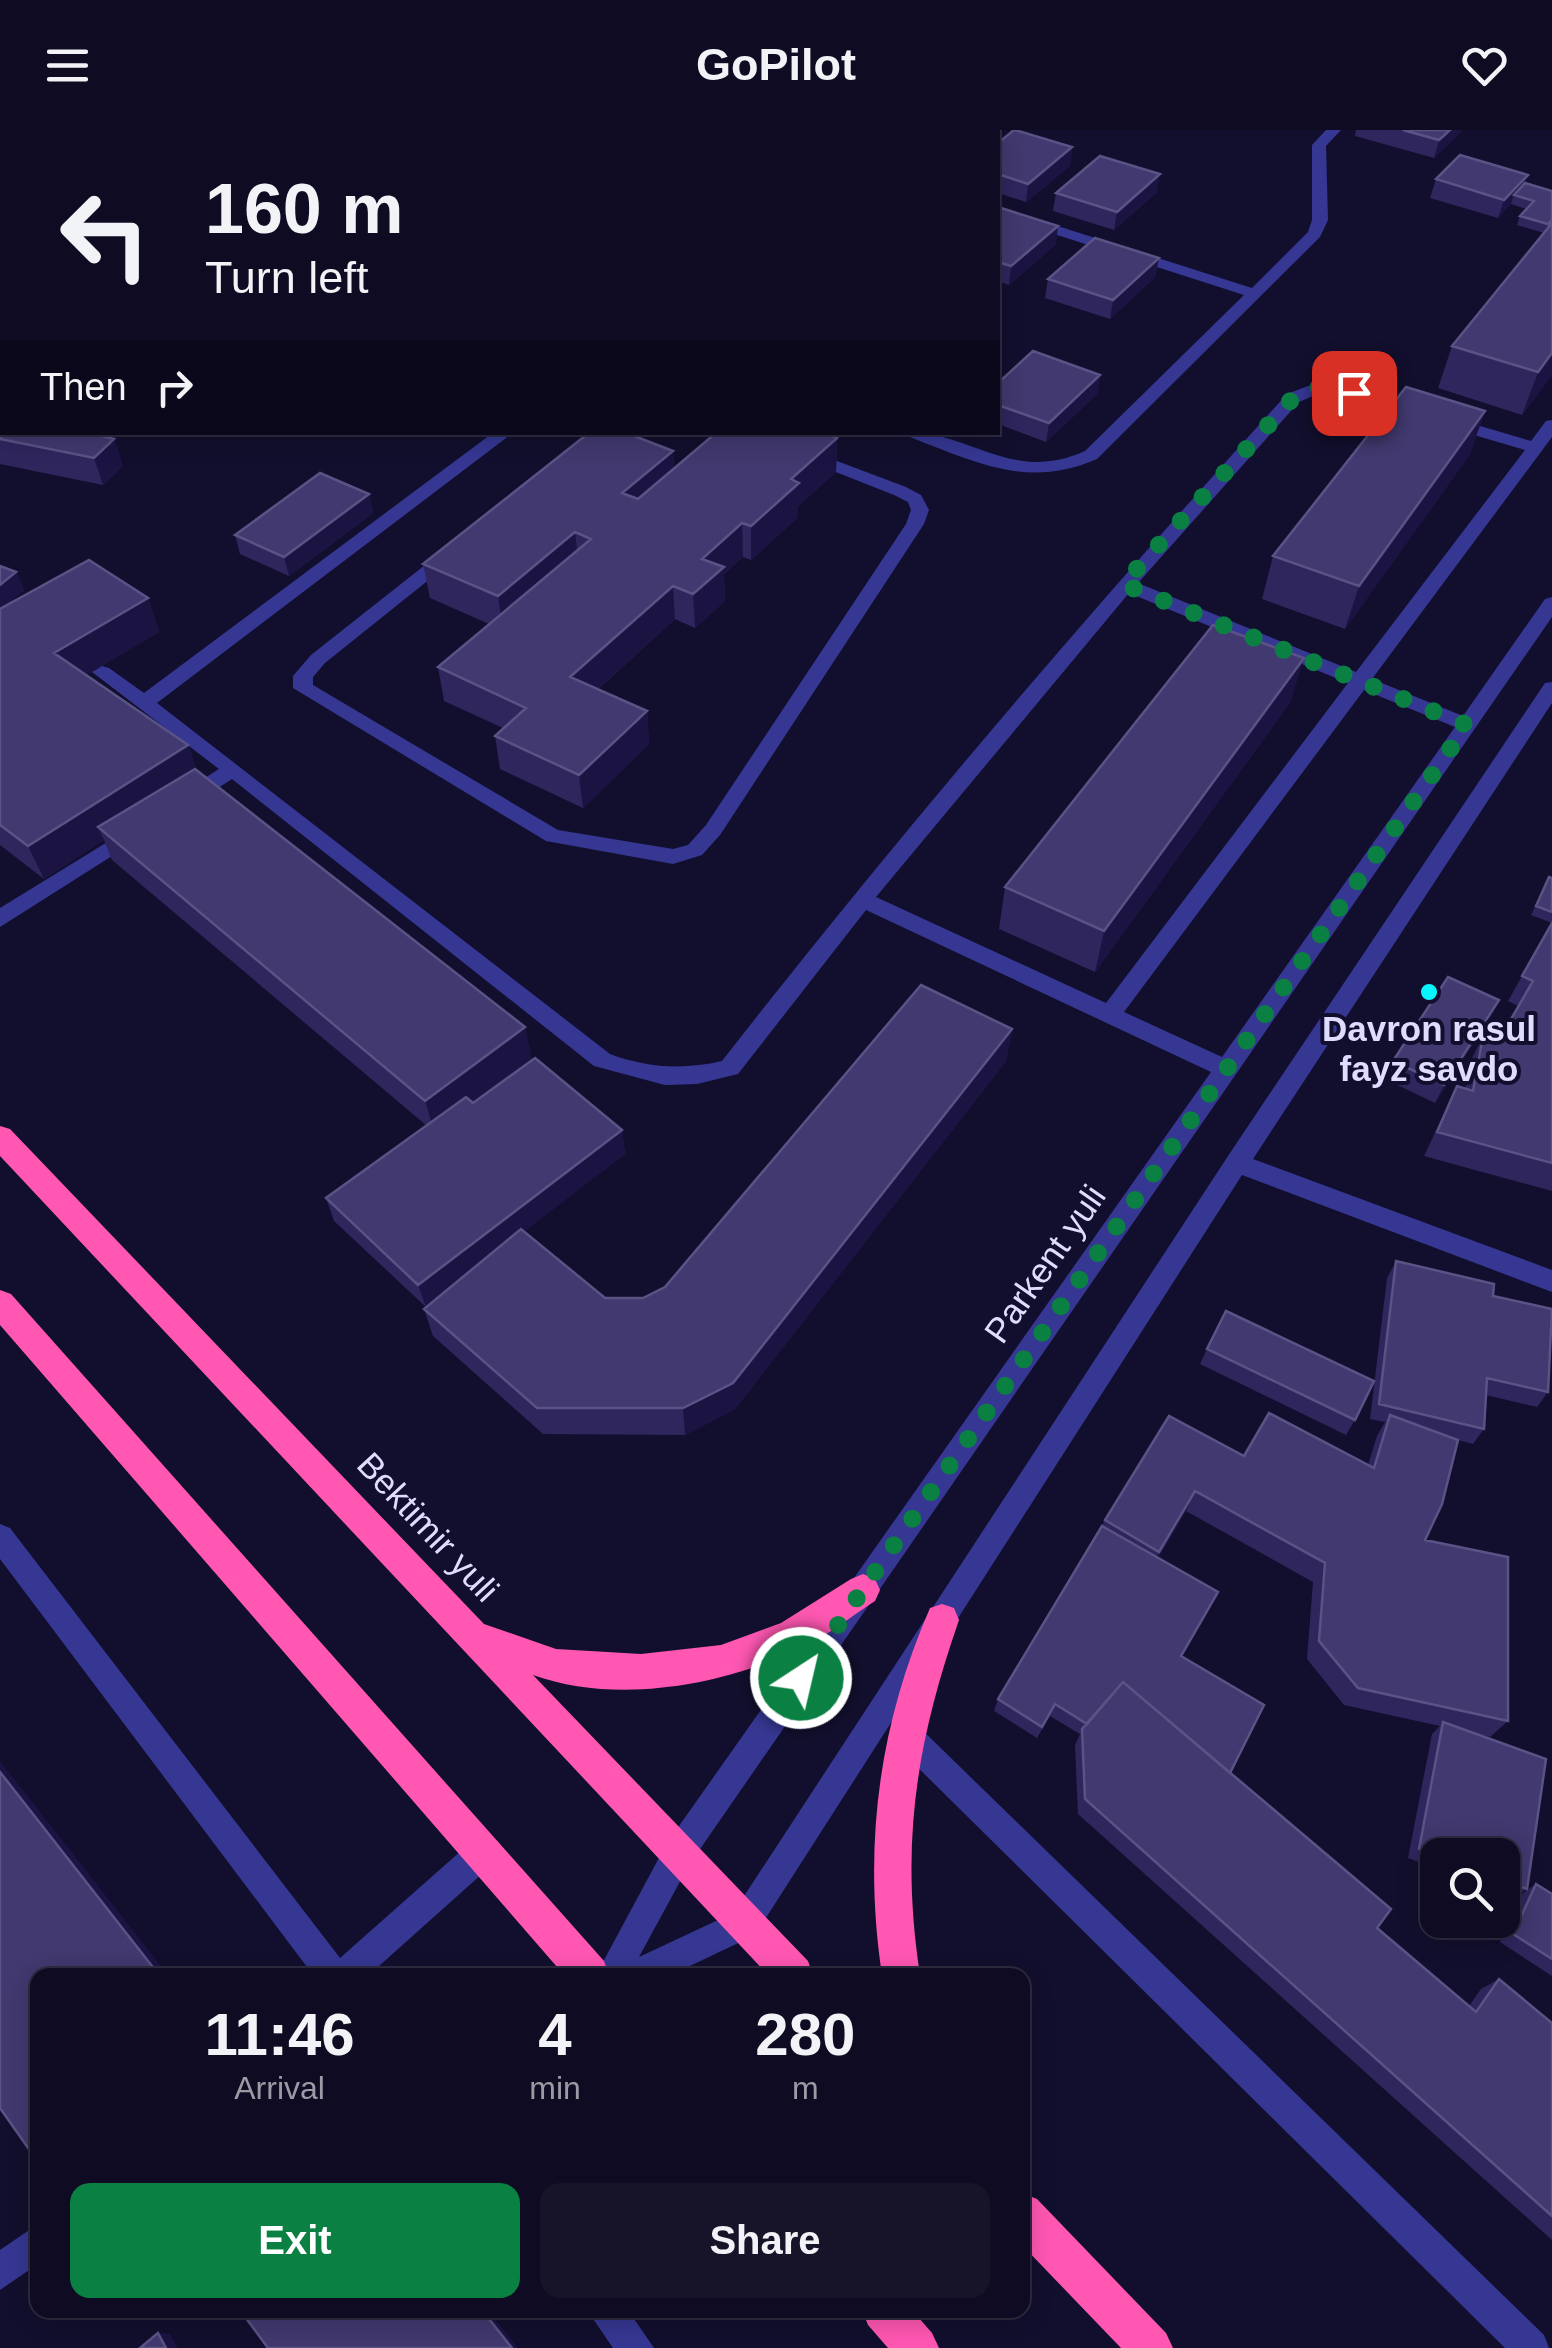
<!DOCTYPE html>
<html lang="en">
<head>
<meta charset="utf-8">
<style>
  body { margin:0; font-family:Arial,sans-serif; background:#17142a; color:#f1f3f6; height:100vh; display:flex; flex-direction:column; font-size:38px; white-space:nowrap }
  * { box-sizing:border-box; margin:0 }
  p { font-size:32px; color:#9b9ba5 }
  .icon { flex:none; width:55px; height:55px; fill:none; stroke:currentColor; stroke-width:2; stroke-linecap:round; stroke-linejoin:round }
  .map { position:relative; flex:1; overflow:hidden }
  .sheet { position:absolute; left:30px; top:1838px; width:1000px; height:350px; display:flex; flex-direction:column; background:#0e0b22; border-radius:20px; box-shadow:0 5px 25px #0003,0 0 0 2px #2e2b40 }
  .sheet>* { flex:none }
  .guide { position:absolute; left:0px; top:0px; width:1000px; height:305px; box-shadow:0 5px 25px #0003,0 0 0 2px #2e2b40; background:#0e0b22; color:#f1f3f6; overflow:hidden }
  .controls { position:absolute; left:1420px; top:1708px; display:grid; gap:20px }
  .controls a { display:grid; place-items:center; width:100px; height:100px; border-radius:20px; background:#0e0b22; box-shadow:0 5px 25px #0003,0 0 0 2px #2e2b40; font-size:50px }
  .pin { position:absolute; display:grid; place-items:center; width:85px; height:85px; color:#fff; margin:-42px; border-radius:20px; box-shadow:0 5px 15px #0006 }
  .me { position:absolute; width:110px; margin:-55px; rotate:35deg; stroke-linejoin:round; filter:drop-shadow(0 0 8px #0008) }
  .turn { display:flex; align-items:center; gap:35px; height:210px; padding:0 40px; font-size:45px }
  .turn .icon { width:130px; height:130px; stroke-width:2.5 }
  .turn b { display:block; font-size:70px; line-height:85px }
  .then { display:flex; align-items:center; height:95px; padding:0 40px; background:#0003; gap:20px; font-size:38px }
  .eta { display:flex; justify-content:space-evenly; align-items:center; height:170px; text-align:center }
  .eta b { font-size:60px; font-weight:600; line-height:70px }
  .cta { display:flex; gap:20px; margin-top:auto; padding:20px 40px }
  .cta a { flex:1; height:115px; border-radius:20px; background:#0b8043; color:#fff; font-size:40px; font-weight:600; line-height:115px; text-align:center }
  .cta a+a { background:#17142a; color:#f1f3f6 }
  header { display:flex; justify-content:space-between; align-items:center; height:130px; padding:0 40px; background:#0e0b22; font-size:45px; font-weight:600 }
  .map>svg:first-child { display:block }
</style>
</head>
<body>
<header><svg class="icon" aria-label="menu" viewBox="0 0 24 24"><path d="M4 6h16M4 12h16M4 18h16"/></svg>GoPilot<svg class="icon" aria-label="heart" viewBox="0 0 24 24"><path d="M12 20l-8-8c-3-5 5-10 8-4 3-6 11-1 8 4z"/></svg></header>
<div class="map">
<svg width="1552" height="2218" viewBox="0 0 1552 2218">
  <rect width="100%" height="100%" fill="#120f2e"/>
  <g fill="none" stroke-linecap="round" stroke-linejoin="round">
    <path fill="#353792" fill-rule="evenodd" d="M1326,0h15l-15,16 2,74 -8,17 -223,222c-71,31 -123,2 -190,-23l-2,-4c68,0 107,52 180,19l159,-156 -246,-79v-9l254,81 56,-56 4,-12v-75z
      M1324,250l207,61 15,-20 6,-1v17l-180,242 91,37 82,-117 7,-2v20l-863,1248 -50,92 94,-44 495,-757 317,-473 7,-1v21l-299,456 299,111v22l-310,-117 -487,760 -84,40h-75l71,-132 544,-771 -345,-162 -128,164 -41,10 -32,1 -71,-19 -362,-287 -40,26h-14v-10l41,-26 -127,-97 10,-6 7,2 35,25 350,-261h20l-357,271 453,351c37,14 74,16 112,7 181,-232 368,-450 565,-667zM1325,261l200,59 -169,222 -218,-89 161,-181zM1129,463l219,90 -242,320 -230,-106zM1364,560l91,37 -233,330 -98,-45z
      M735,302h25l146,55 15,8 8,15 -5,14 -204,311 -18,20 -29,9 -127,-23 -253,-153v-12l18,-21 133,-105h12v8l-131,105 -12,14v8l245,145 115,19 15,-4 18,-20 200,-301 5,-14 -3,-8 -14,-7z
      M135,695l7,2v10l-142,90v-19z
      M0,1394l10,4 330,430 131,-116 11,-5 11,5 5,11 -5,11 -124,111h-56l-313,-416z
      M905,1589l11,5 628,611 5,13h-44l-611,-604 -4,-10 4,-10z
      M38,2094v40l-38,26v-40z
      M587,2180h41l26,38h-41z"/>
    <path fill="#ff57b2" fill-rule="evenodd" d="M0,996l10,3 474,495 72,25 85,5 80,-9 60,-22 70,-44 12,-5 12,5 5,11 -5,11c-23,15 -47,34 -72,46 -78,39 -187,58 -270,28l275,286 5,14h-45l-768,-819z
      M0,1160l11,4 593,667 5,14h-45l-564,-650z
      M942,1474l12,4 5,12c-43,124 -59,224 -39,355h-38c-19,-127 -4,-248 48,-367z
      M1022,2063l15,6 129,134 7,15h-52l-99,-103z
      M862,2180h50l20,23 7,15h-51l-20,-23z"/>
  </g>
  <path fill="#2e265d" d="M669,0h26l-3,2h-12z
    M805,0h82l-3,2h-79z
    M1356,0h105l-1,3 -26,25 -79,-22z
    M998,13l74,4 -2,19 -44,36 -28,-9z
    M2,27v48l-2,-1v-44z
    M1528,45l-3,8 27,8v184l-30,40 -84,-27 14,-42 92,-113 -27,-8 3,-9 6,-7 -15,-5 -13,14 -68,-20 6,-19z
    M1157,62l-43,38 -61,-19 3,-18z
    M998,77l58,37 -47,41 -11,-4z
    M1159,128l-4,19 -45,42 -65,-21 3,-19z
    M1100,245l-3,19 -51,48 -48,-18v-41z
    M1485,281l-15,43 -125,175 -83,-30 11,-43z
    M0,283l114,26 9,27 -20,19 -103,-21z
    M837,308l-1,34 -38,34v11l-47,43 -8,-3 -19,17 1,27 -30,27 -20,-9 -77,70 49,22 2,33 -66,64 -83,-39 -5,-33 8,-8 -59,-27 -6,-34 51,-43 -59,-26 -7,-34 250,-113 1,18z
    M369,364l4,19 -84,63 -49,-22 -5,-19z
    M0,436l16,6 8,18 -18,16 142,-8 11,34 -73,43 102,70 8,24 329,258 6,31 -59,44 150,28 3,24 -101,77 81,67h38l22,-11 347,-258 -6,32 -271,348 -50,26 -142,-1 -110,-98 -9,-27 2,-2 -92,-86 -8,-23 101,-72 -315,-266 -8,-20 -60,39 -44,-34z
    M1291,571l-196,271 -96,-43 6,-42z
    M1549,747l3,1v313l-128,-35 33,-70 8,3 5,-27 13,-26 16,4 19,-34 -10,-5 44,-78 -21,-8z
    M1490,888l-55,85 -50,-24 8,-18z
    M1396,1131l97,35 55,96 -11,15 -51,-12 -2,34 -11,15 -15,-4 -33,100 83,181 -18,16 -16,-4 53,156 -14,9 -11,-4v-39h-64v14l-30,-11 24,-124 8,-8 -96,-21 -37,-46 6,-77 -127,-71 -28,47 24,98 48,117 147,155 92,78 12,-17 18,-10 53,44v217l-474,-426 -3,-69 5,-11 -30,-18 -13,22 -43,-27 4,-12 107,-179 139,-64 124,9 9,-29 8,-14 -15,-3 17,-141z
    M1207,1219l148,71 -9,15 -146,-71z
    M1536,1754l16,10v82l-52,-34 23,-49z"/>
  <path fill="#1b1443" d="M863,0h24l-3,2h-23z
    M1450,0h11l-1,3 -26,25 5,-18z
    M1072,17l-2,19 -44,36 2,-18z
    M1160,44l-3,18 -43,38 3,-18z
    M1528,45l-6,18 -8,2 -3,9 -13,14 6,-18z
    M1058,96l-2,18 -47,41 2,-19z
    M1159,128l-4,19 -45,42 3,-19z
    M2,135v27l-2,4v-28z
    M1552,223v22l-30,40 16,-43z
    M1100,245l-3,19 -51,48 3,-19z
    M1485,281l-15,43 -125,175 14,-43z
    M837,308l-1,34 -38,34v11l-47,43v-34l40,-47z
    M114,309l9,27 -20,19 -9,-27z
    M673,321l2,34 -50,41 -3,-33z
    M369,364l4,19 -84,63 -5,-19z
    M742,393l1,34 -19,17 1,27 -30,27 -2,-34 9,-35z
    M575,402l4,34 -76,64 -5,-34z
    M16,442l8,18 -24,22v-27z
    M673,456l2,33 -101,91 -4,-33z
    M148,468l11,34 -91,54 -14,-33z
    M1304,528l-13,43 -196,271 9,-41z
    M647,581l2,33 -66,64 -4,-33z
    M188,615l11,34 -101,48 6,13 -60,39 -16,-33z
    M1499,870l-9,18 -55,85 9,-18z
    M525,897l6,31 -97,73 -9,-30z
    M1012,899l-6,32 -271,348 -50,26 -2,-27z
    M622,1000l3,24 -199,153 -8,-22z
    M1195,1361l-9,20 -36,60 9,-19z
    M0,1631l168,214h-9l-159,-203z
    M482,2180h6l30,38h-6z
    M158,2203l12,1 8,14h-12z"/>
  <path fill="#41396f" stroke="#5a5385" stroke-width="2.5" d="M39,0h46l-1,2h-46z
    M170,0h73l-1,2h-73z
    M515,0h59l-2,2h-52l-6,-1z
    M574,0h43l-3,2h-42z
    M744,0h13l8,2h-25z
    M900,0h80l-3,2h-80z
    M1014,0h1l57,17 -44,37 -30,-10v-31z
    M1403,0h47l-11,10z
    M1460,25l68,20 -24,25 -68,-21z
    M1100,26l60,18 -43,38 -61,-19z
    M2,27v30h-2v-27z
    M1525,53l27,8v29l-4,4 -28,-8 14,-15 -20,-6z
    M998,77l60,19 -47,40 -13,-4z
    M1552,93v130l-14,19 -86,-26z
    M0,104l2,1v30l-2,3z
    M1095,108l64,20 -46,42 -65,-21z
    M1033,221l67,24 -51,48 -51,-18v-22z
    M1406,257l79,24 -126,175 -86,-30z
    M0,283l2,1v18h84l28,7 -20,19 -94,-19z
    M590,302h34l49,19 -51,42 16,6 79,-67h106l14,6 -46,41 8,4 -48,43 -9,-3 -40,36 22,8 -31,27 -20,-8 -103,91 77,34 -68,64 -84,-39 31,-28 -88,-41 153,-128 -16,-7 -77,64 -75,-32z
    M320,343l49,21 -85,63 -49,-22z
    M89,430l59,38 -94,55 134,92 -160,101 -28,-21v-216z
    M0,436l16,6 -16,13z
    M1213,495l91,33 -200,273 -99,-44z
    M195,639l330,258 -100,74 -327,-274z
    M1549,747l3,1v34l-16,-6z
    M1552,793v240l-115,-31 20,-46 16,5 10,-55 16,4 34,-59 -11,-5z
    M1448,847l51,23 -55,85 -51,-24z
    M921,855l91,44 -279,354 -50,25h-146l-113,-99 97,-80 84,69h38l22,-11z
    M535,928l87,72 -204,155 -92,-87 140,-101 7,6z
    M1396,1131l98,23 -1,12 59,13 -4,83 -61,-14 -3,51 -105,-25z
    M1226,1181l148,70 -19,39 -148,-71z
    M1269,1283l105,55 16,-53 68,25 -16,64 -17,36 83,17v164l-150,-33 -39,-47 6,-78 -130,-72 -36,61 -54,-32 64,-104 75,40z
    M1102,1396l116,66 -37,64 83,49 -34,68 -107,-91 -36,42 -32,-20 -13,23 -44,-28z
    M1123,1552l268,227 -14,19 99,84 23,-33 53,44v193l-467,-417 -3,-70z
    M1443,1592l103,37 -19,130 -25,-9v-25l-64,1 -19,-7z
    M0,1642l159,203h-121v187l-38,-54z
    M1536,1754l16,10v65l-39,-25z
    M240,2180h242l30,38h-244z
    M158,2203l8,15h-26z"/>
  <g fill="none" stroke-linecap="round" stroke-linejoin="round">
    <path stroke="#0b8043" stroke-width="18" stroke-dasharray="0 32.4" d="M801,1548l666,-953 -344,-141 170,-186 31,-13 30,8"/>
  </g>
  <circle fill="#08f5ff" stroke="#120f2e" stroke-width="4" cx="1429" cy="862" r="10"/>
  <g text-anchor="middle" stroke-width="8" stroke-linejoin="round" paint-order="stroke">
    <g font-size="35" font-weight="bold" fill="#dedcff" stroke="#120f2e">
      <text x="1429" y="911">Davron rasul<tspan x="1429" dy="40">fayz savdo</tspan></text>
    </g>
    <g font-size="35" fill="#dedcff" stroke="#120f2e">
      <text transform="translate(1045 1134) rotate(-55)" y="12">Parkent yuli</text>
      <text transform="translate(428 1397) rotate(47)" y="12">Bektimir yuli</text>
    </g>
  </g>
</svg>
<div class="controls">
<a><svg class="icon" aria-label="search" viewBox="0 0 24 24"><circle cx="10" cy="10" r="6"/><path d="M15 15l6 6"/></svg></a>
</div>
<div class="pin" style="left:1354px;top:263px;background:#d93025"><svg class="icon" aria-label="arrive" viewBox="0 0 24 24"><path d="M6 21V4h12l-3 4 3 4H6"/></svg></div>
<svg class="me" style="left:801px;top:1548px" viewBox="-20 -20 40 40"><circle r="17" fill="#0b8043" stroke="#fff" stroke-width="3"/><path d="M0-11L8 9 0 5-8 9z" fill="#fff"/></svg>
<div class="guide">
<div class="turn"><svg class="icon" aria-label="left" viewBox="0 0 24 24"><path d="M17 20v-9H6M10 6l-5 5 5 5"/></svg><div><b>160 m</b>Turn left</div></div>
<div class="then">Then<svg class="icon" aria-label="right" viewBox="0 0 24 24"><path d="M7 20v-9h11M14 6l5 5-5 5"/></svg></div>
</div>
<section class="sheet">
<div class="eta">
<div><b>11:46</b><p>Arrival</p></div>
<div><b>4</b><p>min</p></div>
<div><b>280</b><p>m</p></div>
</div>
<div class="cta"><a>Exit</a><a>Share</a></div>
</section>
</div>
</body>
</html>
